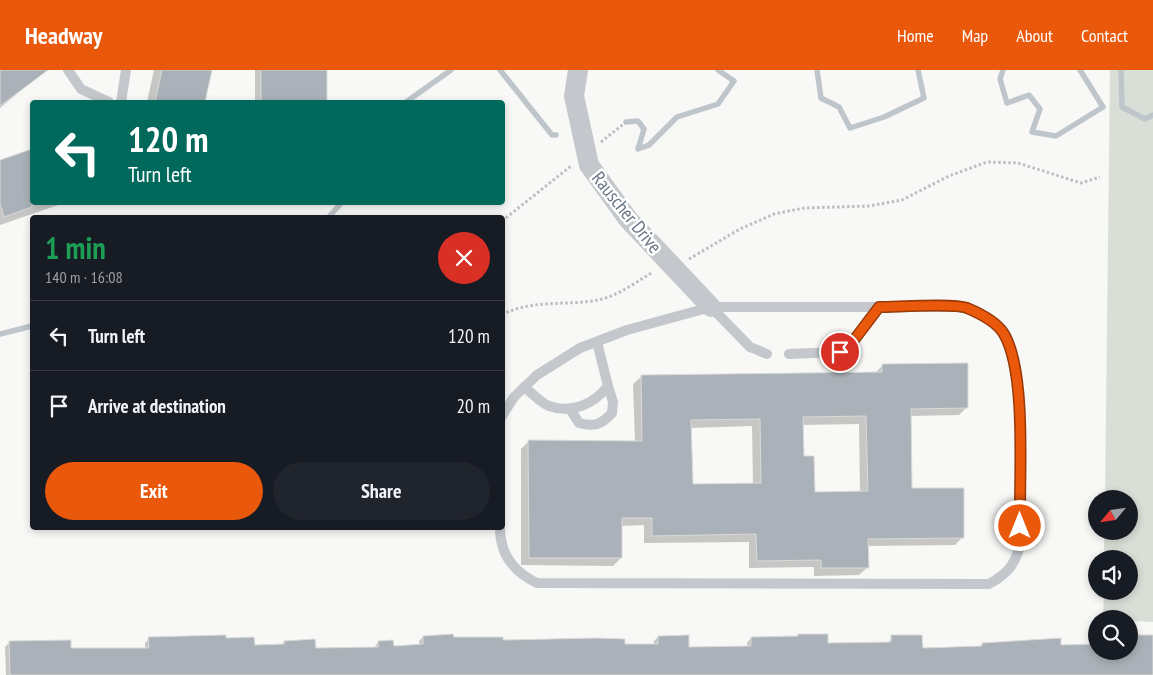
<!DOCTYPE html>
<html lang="en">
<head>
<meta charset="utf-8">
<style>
  body { margin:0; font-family:"PT Sans Narrow",sans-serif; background:#20242c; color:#f1f3f6; height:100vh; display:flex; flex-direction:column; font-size:19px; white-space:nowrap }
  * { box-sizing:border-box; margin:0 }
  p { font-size:16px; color:#9ea1a6 }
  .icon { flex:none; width:28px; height:28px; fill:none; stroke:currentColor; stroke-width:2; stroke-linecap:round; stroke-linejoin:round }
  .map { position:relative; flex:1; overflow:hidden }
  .side { position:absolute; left:30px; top:145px; width:475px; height:315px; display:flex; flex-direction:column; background:#171b24; border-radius:5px; box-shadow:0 2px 8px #0003 }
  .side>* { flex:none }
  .banner { position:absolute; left:30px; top:30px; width:475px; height:105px; border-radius:5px; box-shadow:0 2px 8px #0003; background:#00695c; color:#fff; overflow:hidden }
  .needle { width:32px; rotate:241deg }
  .fabs { position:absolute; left:1088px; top:420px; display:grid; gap:10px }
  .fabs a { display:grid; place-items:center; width:50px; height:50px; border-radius:50%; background:#171b24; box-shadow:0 2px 8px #0003; font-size:25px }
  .pin { position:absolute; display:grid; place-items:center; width:42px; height:42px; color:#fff; margin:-21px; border:2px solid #fff; border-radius:50%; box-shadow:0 1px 5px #0007 }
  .me { position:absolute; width:55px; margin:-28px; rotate:0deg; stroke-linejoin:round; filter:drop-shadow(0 0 4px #0008) }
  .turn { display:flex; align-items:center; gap:18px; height:105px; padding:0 15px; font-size:22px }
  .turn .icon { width:65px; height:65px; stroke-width:2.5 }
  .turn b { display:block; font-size:35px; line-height:42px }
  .round { display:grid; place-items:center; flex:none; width:52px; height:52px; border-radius:26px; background:#20242c }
  .overview { display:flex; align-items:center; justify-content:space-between; height:85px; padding:0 15px }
  h1 { font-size:30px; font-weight:600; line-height:38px; color:#1e9e55 }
  .primary-button { display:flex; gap:10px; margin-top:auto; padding:10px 15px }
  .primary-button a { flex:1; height:58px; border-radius:30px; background:#ea580c; color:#fff; font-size:20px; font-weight:600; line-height:58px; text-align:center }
  .primary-button a+a { background:#20242c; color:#f1f3f6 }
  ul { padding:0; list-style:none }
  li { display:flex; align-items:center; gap:15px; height:70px; padding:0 15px; border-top:1px solid #363941 }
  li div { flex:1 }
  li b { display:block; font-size:19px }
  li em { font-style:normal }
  header { display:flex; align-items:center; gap:30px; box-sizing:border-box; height:70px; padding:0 25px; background:#ea580c; color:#fff }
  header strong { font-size:24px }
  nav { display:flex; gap:28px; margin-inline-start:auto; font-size:18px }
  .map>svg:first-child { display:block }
</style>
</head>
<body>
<header>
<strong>Headway</strong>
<nav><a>Home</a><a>Map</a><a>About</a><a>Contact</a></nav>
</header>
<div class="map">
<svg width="1153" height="605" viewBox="0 0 1153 605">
  <rect width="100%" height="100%" fill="#f8f8f6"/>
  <path fill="#d9dfd7" d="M1110,0h43v552l-50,-3 1,-28h25v-32h-25v-28h25v-32h-24z"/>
  <path fill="#0003" fill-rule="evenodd" d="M0,0h40l2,3 -42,35z
    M154,0h57l-7,32h-57z
    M255,0h71v32h-71z
    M32,80v52h35l-67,23v-64z
    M883,295l84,42 -8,8 -49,1 1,73 52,48 -8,8 -88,1 1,21 -9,8 -45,1v-9l-65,1v-26l-105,1v-18l-23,1v32l-8,8 -92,-1v-116l8,-8 106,1 -2,-58 9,-8 233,-3zM859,354l1,68 -47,1 -10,-36 -1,-32zM752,356l1,58 -62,1 -1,-57z
    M798,565l29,9 61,-1 4,-6 29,12 58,-1 3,-4 114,1v6h33v-15h23l1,39h-1147l-1,-28 4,-4 61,6h75v-6l4,-4 76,1 28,6 28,-1 3,-3 30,7 60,-1 4,-6 15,6 27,-2 -1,-5 4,-4 231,8v-4l4,-4 30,11h60l-1,-5 4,-5h45z"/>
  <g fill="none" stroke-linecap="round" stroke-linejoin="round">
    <path stroke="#bec6cc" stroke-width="5.5" d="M500,0l52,65h4
      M817,0l4,28 18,9 11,21 34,-11 40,-19 -6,-28
      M1003,0l-3,9 7,24 22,-8 11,14 -8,23 24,4 47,-29 -23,-37
      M1121,0l1,37 23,12 8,-4
      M406,32l45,-32
      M626,52l12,-1 6,8 -6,20 11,-4 28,-28 41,-13 16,-23 -16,-11
      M328,148l14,-16
      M0,264l32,-8"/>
  </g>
  <path fill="#abb1b8" stroke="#dadad8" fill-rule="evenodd" d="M0,0h48l-48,36z
    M162,0h50l-7,32h-50z
    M261,0h66v32h-66z
    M32,79v58l-28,10 -4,-13v-44z
    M968,293v45l-57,1 1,79h52v50l-96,1 1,29h-48v-8l-64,1 -1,-27 -104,2v-18h-30v40h-93l-1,-118 114,1 -1,-66 241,-3v-8zM866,346l2,75 -53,1 -1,-36h-10l-1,-39zM760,349l1,64 -68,1 -2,-64z
    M453,564l1,3h49v3l93,-2 29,1v5h33v-8l31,-1v12l62,-1v-9l47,-1v-2h30v9l63,-1v-7h31l1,13 59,-2v-3l79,-5v7l35,-1v7h33v-16h24v40h-1143l-1,-34 62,-1v8h78l-1,-11 78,-2v3l28,-1 1,8 29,-1v-3l31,-2 1,9 62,-1v-6l15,-1 1,6 29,-2v-8z"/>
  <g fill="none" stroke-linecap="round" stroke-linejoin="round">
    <path stroke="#bcbec1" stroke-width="3" stroke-dasharray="2.5 2.5" stroke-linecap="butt" d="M601,72l25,-20
      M502,151l69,-55
      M689,189l51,-30 34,-15 30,-6 65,-2 33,-6 47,-24 38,-14 31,1 63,20 19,-6
      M502,245c29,-16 65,-9 96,-15 20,-4 38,-18 55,-28"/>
    <path stroke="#c4c7cb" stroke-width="10" d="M68,0l13,19 28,13
      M121,32l5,-32
      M711,237l39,40 17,7
      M789,284l50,-2 12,-8 28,-37
      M524,317c8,6 17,16 25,19 23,8 45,-2 59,-20l-11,-44
      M570,339l9,14c15,4 22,2 33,-10l1,-11 -5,-16
      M500,458c0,26 14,44 37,55l452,1c18,-10 25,-18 31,-38 -1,-45 7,-181 -16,-214 -9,-12 -26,-18 -39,-25h-254l-84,23 -47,18 -43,27 -23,22 -12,19"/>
    <path stroke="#c4c7cb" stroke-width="20" d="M578,0l-4,26 15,69 39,54 83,88"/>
  </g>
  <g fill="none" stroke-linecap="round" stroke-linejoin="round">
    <g stroke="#983908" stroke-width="12">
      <path id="route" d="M840,282l11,-8 28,-37c18,0 74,-4 88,1 12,5 30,14 37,26 23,39 15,145 16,192"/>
    </g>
    <use href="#route" stroke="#ea580c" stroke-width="9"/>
  </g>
  <g text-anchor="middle" stroke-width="5" stroke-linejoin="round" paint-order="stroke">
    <g font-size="19" fill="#687586" stroke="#fff">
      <text transform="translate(627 142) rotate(51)" y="7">Rauscher Drive</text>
    </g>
  </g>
</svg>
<div class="fabs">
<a><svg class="needle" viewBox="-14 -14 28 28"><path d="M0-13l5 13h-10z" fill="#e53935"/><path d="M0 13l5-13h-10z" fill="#9ea1a6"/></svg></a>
<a><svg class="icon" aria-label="sound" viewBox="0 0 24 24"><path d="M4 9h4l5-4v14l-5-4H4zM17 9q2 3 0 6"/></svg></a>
<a><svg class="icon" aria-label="search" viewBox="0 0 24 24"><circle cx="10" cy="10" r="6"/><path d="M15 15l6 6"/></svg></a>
</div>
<div class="pin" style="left:840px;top:282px;background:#d93025"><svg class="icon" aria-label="arrive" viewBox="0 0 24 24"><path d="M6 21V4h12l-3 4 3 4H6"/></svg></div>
<svg class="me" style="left:1020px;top:456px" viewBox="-20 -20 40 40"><circle r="17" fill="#ea580c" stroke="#fff" stroke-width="3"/><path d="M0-11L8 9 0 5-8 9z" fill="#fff"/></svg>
<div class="banner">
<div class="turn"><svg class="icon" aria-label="left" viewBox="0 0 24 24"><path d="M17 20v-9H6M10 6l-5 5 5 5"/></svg><div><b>120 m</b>Turn left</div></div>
</div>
<section class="side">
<div class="overview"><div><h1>1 min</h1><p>140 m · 16:08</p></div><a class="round" style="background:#d93025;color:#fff"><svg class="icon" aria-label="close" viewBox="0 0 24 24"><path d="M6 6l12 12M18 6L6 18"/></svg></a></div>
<ul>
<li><svg class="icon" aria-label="left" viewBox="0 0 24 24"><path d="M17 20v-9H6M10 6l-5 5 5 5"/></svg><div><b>Turn left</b></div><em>120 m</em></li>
<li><svg class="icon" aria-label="arrive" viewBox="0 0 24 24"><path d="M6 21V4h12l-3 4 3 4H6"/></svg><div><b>Arrive at destination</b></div><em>20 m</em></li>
</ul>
<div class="primary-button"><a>Exit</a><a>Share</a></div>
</section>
</div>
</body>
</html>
